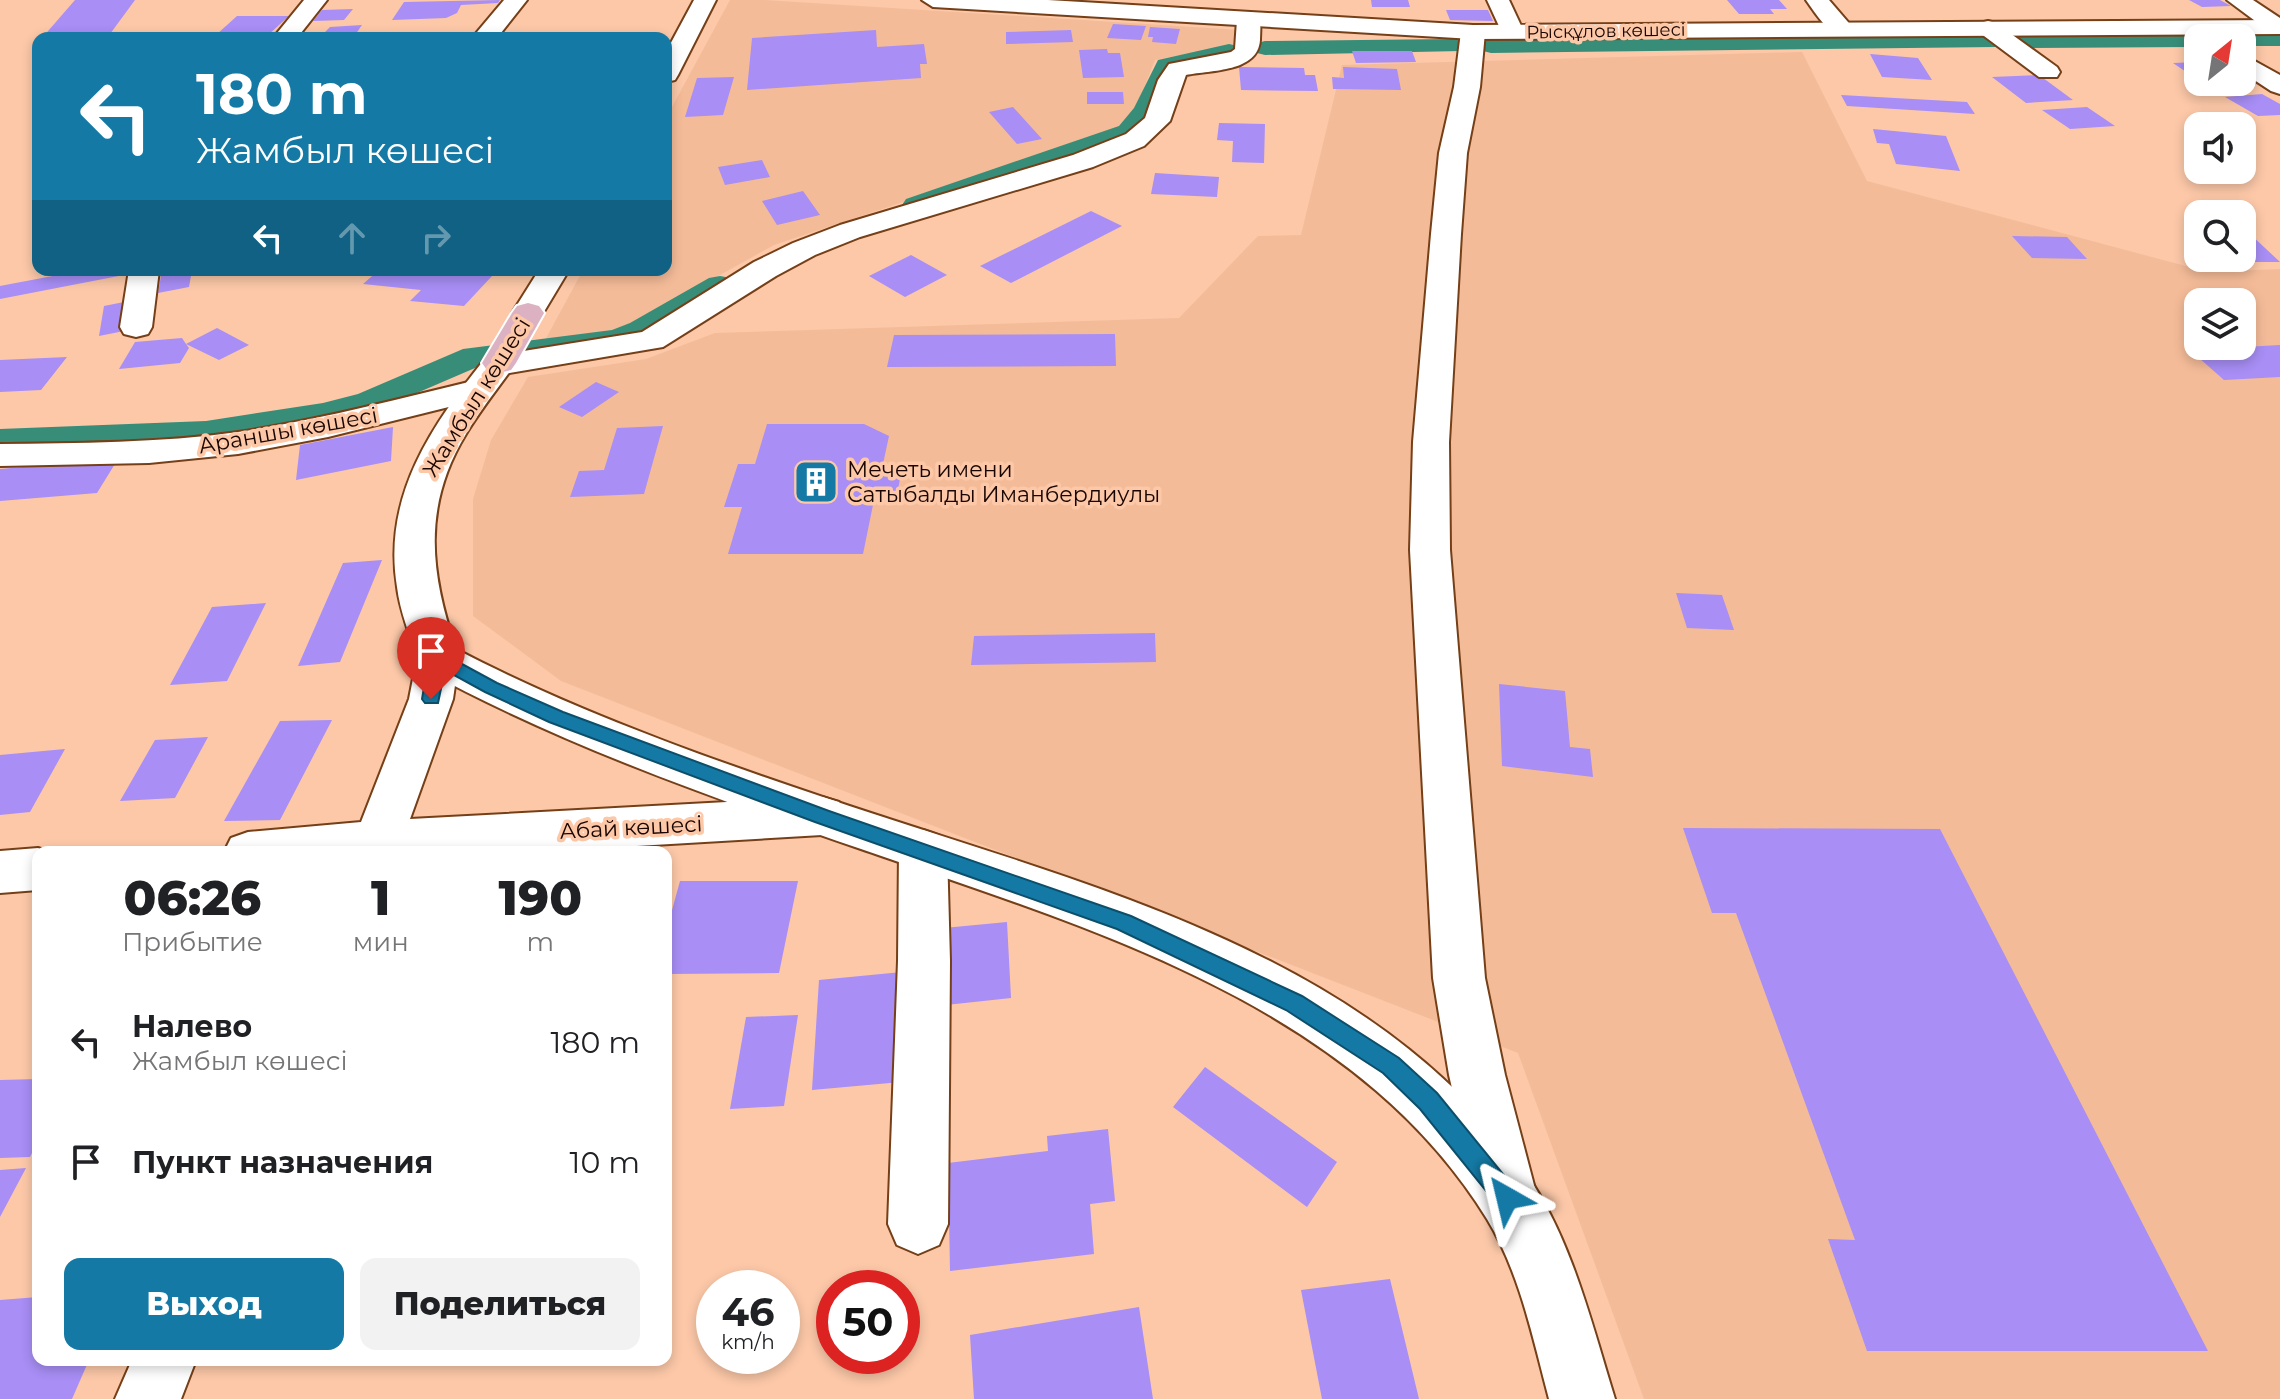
<!DOCTYPE html>
<html lang="ru">
<head>
<meta charset="utf-8">
<style>
  body { margin:0; font-family:Montserrat,sans-serif; background:#f2f2f2; color:#202124; height:100vh; display:flex; flex-direction:column; font-size:30px; white-space:nowrap }
  * { box-sizing:border-box; margin:0 }
  p { font-size:26px; color:#757577 }
  .icon { flex:none; width:44px; height:44px; fill:none; stroke:currentColor; stroke-width:2; stroke-linecap:round; stroke-linejoin:round }
  .map { position:relative; flex:1; overflow:hidden }
  .sheet { position:absolute; left:32px; top:846px; width:640px; height:520px; display:flex; flex-direction:column; background:#fff; border-radius:16px; box-shadow:0 4px 12px #0003 }
  .sheet>* { flex:none }
  .hud { position:absolute; left:32px; top:32px; width:640px; height:244px; border-radius:16px; box-shadow:0 4px 12px #0003; background:#147aa5; color:#fff; overflow:hidden }
  .needle { width:52px; rotate:30deg }
  .buttons { position:absolute; left:2184px; top:24px; display:grid; gap:16px }
  .buttons a { display:grid; place-items:center; width:72px; height:72px; border-radius:16px; background:#fff; box-shadow:0 4px 12px #0003; font-size:40px }
  .speed { position:absolute; left:696px; top:1270px; display:flex; gap:16px; font-size:40px; font-weight:700; text-align:center }
  .speed>* { display:grid; place-content:center; width:104px; height:104px; border-radius:50%; background:#fff; box-shadow:0 4px 12px #0003; line-height:1 }
  .speed small { font-size:20px; font-weight:400 }
  .speed .limit { border:12px solid #d22; background:#fff; color:#111 }
  .pin { position:absolute; display:grid; place-items:center; width:68px; height:68px; color:#fff; margin:-82px -34px; border-radius:50% 50% 50% 0; rotate:-45deg; box-shadow:0 0 8px #0007 }
  .pin .icon { rotate:45deg }
  .me { position:absolute; width:88px; margin:-44px; rotate:323deg; stroke-linejoin:round; filter:drop-shadow(0 0 6px #0008) }
  .turn { display:flex; align-items:center; gap:28px; height:168px; padding:0 32px; font-size:36px }
  .turn .icon { width:104px; height:104px; stroke-width:2.5 }
  .turn b { display:block; font-size:56px; line-height:68px }
  .lanes { display:flex; align-items:center; height:76px; padding:0 32px; background:#0003; justify-content:center; gap:40px; direction:ltr }
  .lanes .off { opacity:.35 }
  .eta { display:flex; justify-content:space-evenly; align-items:center; height:136px; text-align:center }
  .eta b { font-size:48px; font-weight:800; line-height:56px }
  .cta { display:flex; gap:16px; margin-top:auto; padding:16px 32px }
  .cta a { flex:1; height:92px; border-radius:16px; background:#147aa5; color:#fff; font-size:32px; font-weight:800; line-height:92px; text-align:center }
  .cta a+a { background:#f2f2f2; color:#202124 }
  ul { padding:0; list-style:none }
  li { display:flex; align-items:center; gap:24px; height:120px; padding:0 32px }
  li div { flex:1 }
  li b { display:block; font-size:30px }
  li em { font-style:normal }
  .map>svg:first-child { display:block }
</style>
</head>
<body>
<div class="map">
<svg width="2280" height="1399" viewBox="0 0 2280 1399">
  <rect width="100%" height="100%" fill="#fcc8a8"/>
  <path fill="#f4bb98" fill-rule="evenodd" d="M730,0h35l475,30 -7,15 -78,15 -25,63 -26,12 -330,110 -153,85 -77,12 39,-72h83v-152z
    M1802,52l65,129 341,91 72,-3v1130h-636l-126,-346 -957,-372 -88,-65v-117l18,-59 37,-63 118,-18 69,-26 464,-15 79,-82 43,-1 41,-170zM2198,302h44v44h-44z"/>
  <g fill="none" stroke-linecap="round" stroke-linejoin="round">
    <path fill="#388d78" fill-rule="evenodd" d="M2242,32h38v14h-38v-8h-11z
      M2192,33l10,5h-4v8l-6,1 -167,1 -8,-2 -4,-5 4,-5 8,-2z
      M1987,35l8,2 4,5 -4,5 -504,6 -8,-2 -4,-5 4,-5 8,-2z
      M1453,39l8,2 4,5 -4,5 -196,4 -8,-2 -4,-5 4,-5 8,-2z
      M1229,44l9,2 3,5 -3,5 -61,14 -18,41 -22,27 -211,73 -10,3 -10,-3 -4,-6 4,-6 213,-73 15,-18 24,-48z
      M720,276l11,2 5,7 -5,7 -77,45 -24,9 -148,19 -100,43 -58,16 -118,19 -206,8v-22l206,-8 117,-18 35,-9 105,-45 149,-19 18,-7 79,-45z"/>
  </g>
  <path fill="#a88ef5" d="M75,0h60l-25,34 -10,4h-58z
    M500,0l-2,3 -37,2 -4,8 -11,5 -54,2 12,-18z
    M1371,0h37l2,7h-38z
    M1727,0h52l8,9h-17l4,5h-35z
    M2189,0h31l11,6 -29,1z
    M353,9l-9,11 -31,1 9,-11z
    M1446,10h42l5,11 -43,-1z
    M237,16h52l-21,19h-52z
    M1113,24l33,2 -5,14 -34,-2z
    M362,25l-9,13h-50l3,-5 19,-1 5,-5z
    M1150,27l30,2 -4,15 -24,-2 1,-5h-5z
    M876,30l1,17 47,-3 3,20h-7l1,14 -174,12 5,-52z
    M1071,30l2,12 -67,2v-12z
    M1107,49l1,4h12l4,24 -41,1 -4,-28z
    M1352,51h60l4,11 -60,1z
    M1870,54l48,4 14,22 -50,-3z
    M2198,62v18l-25,-17z
    M1239,67l65,1 1,7h10l3,16 -77,-1z
    M1343,67l54,2 4,21 -68,-1 -1,-12 12,1z
    M2242,72l19,12 -55,2 -5,-4h41z
    M2039,75l34,25 -47,3 -34,-26z
    M734,77l-11,38 -38,2 12,-39z
    M1087,92h36l1,12h-37z
    M2262,94l18,10v11l-22,1 -33,-19z
    M1841,95l126,7 8,12 -128,-8z
    M1013,107l29,32 -25,5 -28,-32z
    M2087,107l28,19 -45,3 -28,-19z
    M1219,123l46,1 -1,39 -32,-1 1,-21 -16,-1z
    M1873,129l73,7 14,35 -64,-7 -7,-20 -12,-1z
    M762,160l8,17 -45,8 -7,-18z
    M1155,173l64,4 -2,20 -66,-3z
    M803,191l17,24 -43,10 -15,-24z
    M1091,211l31,15 -111,57 -31,-17z
    M2242,233h7l31,29h-58l-4,-4h24z
    M2012,236l55,1 20,22 -55,-1z
    M911,255l36,20 -42,22 -36,-21z
    M84,270h46l-1,4 -129,25v-13z
    M162,270h30l-3,17 -31,6z
    M379,270h55l58,6 -28,30 -54,-5 11,-11 -58,-6z
    M129,301l-5,30 -25,5 5,-30z
    M217,328l32,17 -30,15 -33,-16 3,4 -9,15 -61,6 16,-27 47,-4 4,6z
    M1115,334l1,32 -229,1 7,-32z
    M2280,345v32l-56,3 -34,-30z
    M67,357l-26,33 -41,2v-32z
    M596,382l23,10 -37,25 -23,-10z
    M767,424h97l25,12 -6,28 20,-1 -7,37h-22l-11,54h-135l14,-47h-18l14,-43h17z
    M663,426l-19,68 -74,3 9,-26 25,-1 13,-42z
    M393,427l-2,34 -95,19 4,-35z
    M118,459l-21,34 -97,8v-32z
    M382,560l-42,102 -42,4 45,-103z
    M1676,593l46,2 12,35 -47,-2z
    M266,603l-39,78 -57,4 42,-78z
    M1155,633l1,29 -185,3 3,-29z
    M1499,684l66,7 5,56 20,2 3,28 -91,-11z
    M332,720l-52,100 -56,1 56,-100z
    M208,737l-33,61 -55,3 35,-61z
    M65,749l-35,63 -30,3v-60z
    M1683,828l257,1 268,522h-341l-39,-112 27,1 -119,-327h-24z
    M680,881h118l-19,92 -113,1v-42z
    M1007,922l4,76 -65,7 -2,-77z
    M902,972l-1,110 -89,8 7,-110z
    M798,1015l-14,91 -54,3 16,-92z
    M1205,1067l132,95 -30,45 -134,-100z
    M38,1079v62l-8,16 -30,1v-78z
    M1108,1129l7,72 -25,3 4,50 -144,17 -2,-108 100,-12 -1,-15z
    M26,1168l-26,49v-47z
    M1390,1279l29,120h-97l-21,-109z
    M38,1297v63h51l-17,39h-72v-99z
    M1139,1307l14,92h-179l-4,-64z"/>
  <g fill="none" stroke-linecap="round" stroke-linejoin="round">
    <g stroke="#753f17" stroke-width="4">
      <path id="minor" d="M304,0h23l-30,38h-24z
        M504,0h23l-30,38h-25z
        M1487,0h22l15,32 -4,5h-16z
        M1806,0h23l25,29 -4,5c-20,5 -33,-19 -44,-34z
        M2227,0h26l27,18v16l-10,-2z
        M1249,13l8,2c5,8 3,16 3,25 -2,32 -48,30 -74,35l-16,46 -26,25 -51,21 -233,70 -45,18 -39,21 -113,71 -165,28 -12,-3 -5,-7 5,-7 12,-3 144,-23 112,-70 39,-19 47,-18 233,-70 53,-21 19,-16 13,-38 11,-16 62,-12 4,-3 2,-29 4,-5z
        M1988,21l8,2 61,44 3,5 -3,5h-18l-59,-44 -4,-5 4,-5z
        M1473,25l8,2 4,5 -5,55 -13,66 -6,81 -12,208 1,108 35,428 20,97 30,114 -9,21 -21,9 -21,-9 -9,-21 -26,-114 -16,-97 -23,-428 3,-108 18,-208 8,-81 15,-66 7,-55 4,-5z
        M2242,54l38,21v19l-9,-3 -29,-19z
        M129,270h30l-7,57 -4,7 -12,3 -12,-3 -4,-7z
        M477,380l12,3 5,7 -5,7 -161,40 -90,17 -89,9 -149,3v-22c79,-1 159,-1 238,-12 81,-12 160,-33 239,-52z
        M438,642l15,5 6,11 -6,41 -43,120 412,-22 17,5 7,14 -7,14 -17,5 -287,17h-311l7,-14 17,-6 113,-10 48,-123 8,-41 6,-11z
        M923,830l17,6 7,14 3,111 -2,263 -9,21 -21,9 -21,-9 -9,-21 10,-263 1,-111 7,-14z
        M38,848l11,4h-11v38l-38,3v-42z
        M132,1360h64l-15,39h-66z"/>
    </g>
    <g stroke="#753f17" stroke-width="4">
      <path id="tertiary" d="M922,0h126l425,25 807,-5v14l-807,5 -540,-32z"/>
    </g>
    <g stroke="#753f17" stroke-width="4">
      <path id="secondary" d="M694,0h22l-38,75 -3,5 -9,2v-30z
        M539,270h30l-30,50 -11,3 -11,-3 -5,-7z
        M499,353l12,3 5,7c-17,24 -35,46 -50,71 -44,72 -36,139 -10,215 129,68 282,120 421,166 232,76 504,147 650,360 45,65 65,150 88,224h-66c-16,-60 -29,-126 -62,-180 -133,-216 -401,-292 -626,-370 -145,-50 -304,-106 -438,-180l-6,-11c-7,-23 -17,-46 -20,-71 -15,-92 36,-163 90,-231z"/>
    </g>
    <g stroke="#fff" stroke-width="4">
      <path id="primary" d="M528,303l11,3 5,7 -28,50 -5,7 -12,3 -12,-3 -5,-7 30,-50 5,-7z"/>
    </g>
    <use href="#minor" fill="#fff" fill-rule="evenodd"/>
    <use href="#tertiary" fill="#fff" fill-rule="evenodd"/>
    <use href="#secondary" fill="#fff" fill-rule="evenodd"/>
    <use href="#primary" fill="#dcb2c3" fill-rule="evenodd"/>
  </g>
  <path fill="#147aa5" stroke="#0d4f6b" stroke-width="2" d="M438,651l59,32 66,29 266,99 302,105 171,80 97,62 38,35 79,97 3,8 -3,9 -9,3 -8,-3 -79,-98 -37,-36 -97,-63 -169,-81 -302,-107 -266,-100 -64,-30 -40,-22 -7,33h-13l-3,-4 7,-41z"/>
  <defs>
    <g id="building-square" transform="scale(2.3)"><rect x="-9" y="-9" width="18" height="18" rx="4" fill="#147aa5" stroke="#fcc8a8"/><path d="M-4-6H4V6H1V3H-1V6H-4ZM-2.5-4.3h1.7v1.8h-1.7ZM.8-4.3h1.7v1.8H.8ZM-2.5-1h1.7V.8h-1.7ZM.8-1h1.7V.8H.8Z" fill="#fff"/></g>
  </defs>
  <g fill-rule="evenodd">
    <use href="#building-square" x="816" y="482"/>
  </g>
  <g text-anchor="middle" stroke-width="7" stroke-linejoin="round" paint-order="stroke">
    <g font-size="18" fill="#1a0600" stroke="#fcc8a8">
      <text transform="translate(1606 31) rotate(-1)" y="6">Рысқұлов көшесі</text>
    </g>
    <g font-size="22" fill="#1a0600" stroke="#fcc8a8">
      <text transform="translate(476 397) rotate(-58)" y="8">Жамбыл көшесі</text>
      <text transform="translate(288 430) rotate(-10)" y="8">Араншы көшесі</text>
      <text transform="translate(631 827) rotate(-3)" y="8">Абай көшесі</text>
    </g>
    <g font-size="22" fill="#1a0600" stroke="#fcc8a8" text-anchor="start">
      <text x="847" y="477">Мечеть имени<tspan x="847" dy="25">Сатыбалды Иманбердиулы</tspan></text>
    </g>
  </g>
</svg>
<div class="buttons">
<a><svg class="needle" viewBox="-14 -14 28 28"><path d="M0-13l5 13h-10z" fill="#e53935"/><path d="M0 13l5-13h-10z" fill="#757577"/></svg></a>
<a><svg class="icon" aria-label="sound" viewBox="0 0 24 24"><path d="M4 9h4l5-4v14l-5-4H4zM17 9q2 3 0 6"/></svg></a>
<a><svg class="icon" aria-label="search" viewBox="0 0 24 24"><circle cx="10" cy="10" r="6"/><path d="M15 15l6 6"/></svg></a>
<a><svg class="icon" aria-label="layers" viewBox="0 0 24 24"><path d="M12 4l9 5-9 5-9-5zM3 14l9 5 9-5"/></svg></a>
</div>
<div class="speed"><div>46<small>km/h</small></div><div class="limit">50</div></div>
<div class="pin" style="left:431px;top:699px;background:#d93025"><svg class="icon" aria-label="arrive" viewBox="0 0 24 24"><path d="M6 21V4h12l-3 4 3 4H6"/></svg></div>
<svg class="me" style="left:1507px;top:1198px" viewBox="-20 -20 40 40"><path d="M0-17L14 15 0 8-14 15z" fill="#147aa5" stroke="#fff" stroke-width="4"/></svg>
<div class="hud">
<div class="turn"><svg class="icon" aria-label="left" viewBox="0 0 24 24"><path d="M17 20v-9H6M10 6l-5 5 5 5"/></svg><div><b>180 m</b>Жамбыл көшесі</div></div>
<div class="lanes"><svg class="icon" aria-label="left" viewBox="0 0 24 24"><path d="M17 20v-9H6M10 6l-5 5 5 5"/></svg><svg class="icon off" aria-label="ahead" viewBox="0 0 24 24"><path d="M12 20V5M6 11l6-6 6 6"/></svg><svg class="icon off" aria-label="right" viewBox="0 0 24 24"><path d="M7 20v-9h11M14 6l5 5-5 5"/></svg></div>
</div>
<section class="sheet">
<div class="eta">
<div><b>06:26</b><p>Прибытие</p></div>
<div><b>1</b><p>мин</p></div>
<div><b>190</b><p>m</p></div>
</div>
<ul>
<li><svg class="icon" aria-label="left" viewBox="0 0 24 24"><path d="M17 20v-9H6M10 6l-5 5 5 5"/></svg><div><b>Налево</b><p>Жамбыл көшесі</p></div><em>180 m</em></li>
<li><svg class="icon" aria-label="arrive" viewBox="0 0 24 24"><path d="M6 21V4h12l-3 4 3 4H6"/></svg><div><b>Пункт назначения</b></div><em>10 m</em></li>
</ul>
<div class="cta"><a>Выход</a><a>Поделиться</a></div>
</section>
</div>
</body>
</html>
